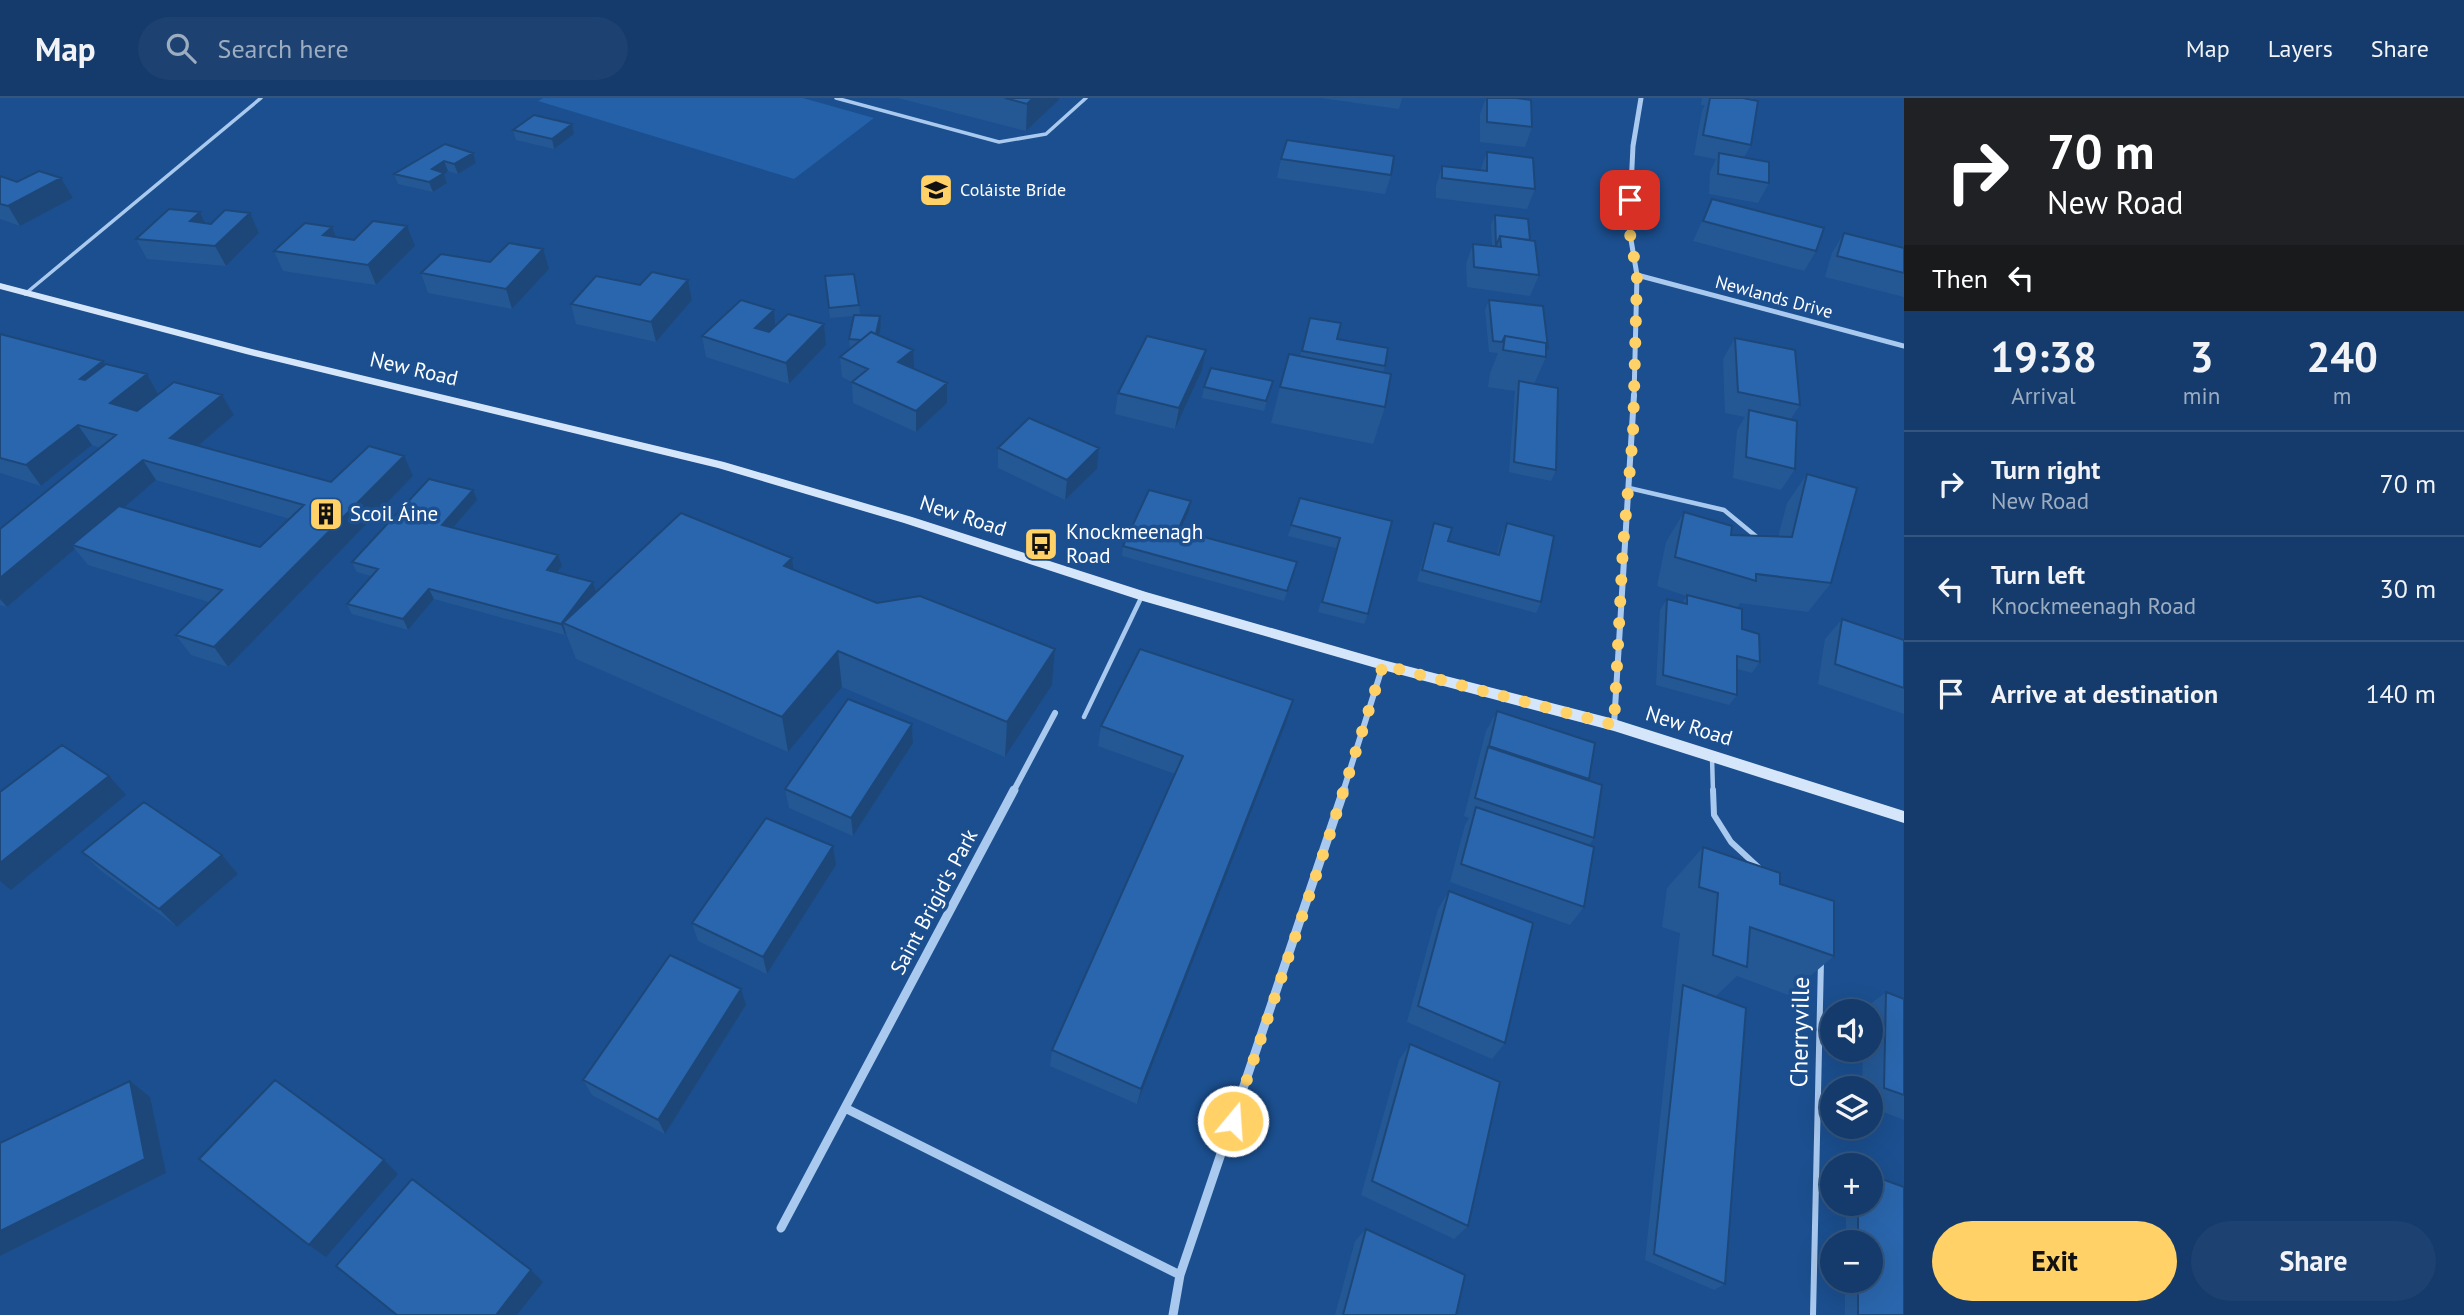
<!DOCTYPE html>
<html lang="en">
<head>
<meta charset="utf-8">
<style>
  body { margin:0; font-family:"PT Sans",sans-serif; background:#1d4271; color:#f1f3f6; height:100vh; display:flex; flex-direction:column; font-size:26px; white-space:nowrap }
  * { box-sizing:border-box; margin:0 }
  p { font-size:23px; color:#9dadc1 }
  .icon { flex:none; width:38px; height:38px; fill:none; stroke:currentColor; stroke-width:2; stroke-linecap:round; stroke-linejoin:round }
  .map { position:relative; flex:1; overflow:hidden }
  .drawer { display:flex; flex-direction:column; background:#143b6b; width:560px }
  .drawer>* { flex:none }
  .banner { background:#202124; color:#fff; overflow:hidden }
  .controls { position:absolute; left:1820px; top:901px; display:grid; gap:14px }
  .controls a { display:grid; place-items:center; width:63px; height:63px; border-radius:50%; background:#143b6b; box-shadow:0 7px 28px #0002,0 0 0 2px #33557e; font-size:35px }
  .pin { position:absolute; display:grid; place-items:center; width:60px; height:60px; color:#fff; margin:-30px; border-radius:14px; box-shadow:0 4px 10px #0006 }
  .me { position:absolute; width:77px; margin:-38px; rotate:18deg; stroke-linejoin:round; filter:drop-shadow(0 0 5px #0008) }
  .turn { display:flex; align-items:center; gap:24px; height:147px; padding:0 28px; font-size:32px }
  .turn .icon { width:91px; height:91px; stroke-width:2.5 }
  .turn b { display:block; font-size:49px; line-height:60px }
  .then { display:flex; align-items:center; height:66px; padding:0 28px; background:#0003; gap:14px; font-size:26px }
  .eta { display:flex; justify-content:space-evenly; align-items:center; height:119px; text-align:center }
  .eta b { font-size:42px; font-weight:600; line-height:49px }
  .button { display:flex; gap:14px; margin-top:auto; padding:14px 28px }
  .button a { flex:1; height:80px; border-radius:42px; background:#ffd166; color:#111; font-size:28px; font-weight:600; line-height:80px; text-align:center }
  .button a+a { background:#1d4271; color:#f1f3f6 }
  ul { padding:0; list-style:none }
  li { display:flex; align-items:center; gap:21px; height:105px; padding:0 28px; border-top:2px solid #33557e }
  li div { flex:1 }
  li b { display:block; font-size:26px }
  li em { font-style:normal }
  header { display:flex; align-items:center; gap:42px; box-sizing:border-box; height:98px; padding:0 35px; background:#143b6b; border-bottom:2px solid #33557e }
  header strong { font-size:33px }
  nav { display:flex; gap:38px; margin-inline-start:auto; font-size:24px }
  .search { width:490px; height:63px; background:#1d4271; display:flex; align-items:center; gap:18px; box-sizing:border-box; padding:0 24px; border-radius:38px; color:#9dadc1; font-size:26px }
  main { display:flex; flex:1; min-height:0 }
  .map>svg:first-child { display:block }
</style>
</head>
<body>
<header>
<strong>Map</strong>
<div class="search"><svg class="icon" aria-label="search" viewBox="0 0 24 24"><circle cx="10" cy="10" r="6"/><path d="M15 15l6 6"/></svg>Search here</div>
<nav><a>Map</a><a>Layers</a><a>Share</a></nav>
</header>
<main>
<div class="map">
<svg width="1904" height="1217" viewBox="0 0 1904 1217">
  <rect width="100%" height="100%" fill="#1b4f8f"/>
  <path fill="#2461a8" d="M543,0h260l71,20 -80,61 -256,-78z"/>
  <g fill="none" stroke-linecap="round" stroke-linejoin="round">
    <path stroke="#a9c9ee" stroke-width="3.5" d="M836,0l163,44 47,-8 40,-36
      M25,196l236,-196"/>
    <path stroke="#a9c9ee" stroke-width="4.5" d="M1629,390l95,22 34,28
      M1084,619l58,-121
      M1712,659l1,35"/>
    <path stroke="#a9c9ee" stroke-width="6" d="M1713,692l1,25 17,27 27,25
      M1813,1217l8,-354"/>
    <path stroke="#a9c9ee" stroke-width="5" d="M1637,177l267,71
      M1634,299l3,-122 -8,-47 4,-82 8,-48"/>
    <path stroke="#a9c9ee" stroke-width="6" d="M1614,627l20,-330
      M1013,694l42,-79
      M1343,694l40,-127"/>
    <path stroke="#a9c9ee" stroke-width="9" d="M845,1010l335,167
      M781,1130l233,-438
      M1173,1217l7,-40 164,-485"/>
    <path fill="#d6e6fa" fill-rule="evenodd" d="M0,185l252,66 472,113 188,55 234,75 237,68 231,59 290,92v12l-290,-92 -231,-61 -240,-69 -239,-78 -186,-55 -472,-114 -246,-65z"/>
  </g>
  <path fill="#245895" fill-rule="evenodd" d="M898,0h161v2l-33,31z
    M1321,0h81l-3,11z
    M1486,0h30l16,29 -7,20 -45,-5v-28z
    M1702,0h51l-2,47 -7,12 25,26 -11,20 -49,-9 1,-22 6,-13 -22,-4 8,-44 3,-6h-4z
    M513,32l61,4 -20,15 -38,-9z
    M1487,54l48,37 -8,20 -91,-11v-12l6,-20 38,5z
    M473,55l3,10 -18,11 -10,-3 -4,3 3,9 -14,9 -35,-8 -4,-10z
    M1281,61l110,16 -6,19 -108,-16z
    M0,78l17,6 44,-4 12,20 -53,28 -20,-7z
    M1712,101l104,52 -12,20 -111,-30z
    M200,114l6,11 5,1 39,-11 9,20 -33,33 -79,-7 -11,-20z
    M1495,117l35,25 9,35 -9,21 -63,-9 -1,-23 7,-20 19,2 -1,-21z
    M1844,135l60,15v49l-79,-20 7,-24z
    M336,139l18,3 61,6 -39,39 -93,-14 -9,-20z
    M490,164l59,7 -37,40 -84,-16 -7,-20z
    M825,178l34,29 1,10 21,11 -2,9 35,33 33,15v20l-31,29 -63,-29 -1,-21 -10,-5 -2,-20 10,-8 -1,-10 5,-23 -24,2z
    M688,182l4,20 -36,42 -80,-18 -5,-20 69,-19z
    M1489,202l59,48 -2,3v6l-12,27 22,86 -5,11 -42,-9 6,-81 -27,-4 2,-14 8,-20 -9,-1 -4,-42z
    M774,212l2,16 48,-2 2,21 -37,39 -83,-27 -4,-21z
    M1310,220l27,21 48,27 -2,6 2,35 -12,37 -102,-21 9,-36 20,-31z
    M0,236l105,30 42,10 12,20 75,21 -36,31 133,36 82,-6 -185,191 -37,-12 -15,-20 33,-33 -121,-37 -13,-16 -68,58 -7,-2v-76l101,-81 -9,-3 -51,41 -41,-13zM156,382l134,39 -30,28 -136,-40z
    M1735,240l65,67 -10,15 5,49 -14,21 -48,-12 4,-48 8,-13 -20,-4 -2,-54z
    M1206,252l-4,20 -27,59 -60,-15 3,-21z
    M1273,283l-9,30 -62,-13 2,-11z
    M998,350h101l-2,21 -32,31 -67,-32z
    M1807,376l24,109 -23,29 -68,-9 -3,5 5,21 18,33 -8,11 -15,-4v26l-8,10 -73,-20 4,-75 7,-11 15,4 5,-7 -30,-10 9,-44 18,-30 47,23 47,2 9,-34z
    M1300,400l92,23 -24,93 -4,10 -46,-12 18,-64 -48,-12z
    M477,402l-24,28 109,38 -5,6 36,10 3,10 196,-34 1,12 84,33 178,46 -3,36 -47,72 -163,-70 -54,65 -212,-93 -10,-26 -1,2 -131,-36 -26,31 -56,-16 -5,-10 24,-28 -14,-4 -5,-10z
    M1191,403l-2,10 -8,20 116,31 -13,39 -162,-45 1,-10z
    M1434,425l14,18 49,13 5,-20 5,-11 34,79 -5,11 -119,-32 13,-47z
    M1842,521l62,21v74l-86,-30 7,-45z
    M1293,602l-156,404 -87,-38 2,-16 123,-276 -77,-28 3,-20z
    M1497,613l92,68 -1,2 6,57 -5,7 -5,62 -14,18 -120,-43 15,-57 4,-7 -5,-2 22,-85z
    M912,626l1,19 -60,93 -64,-28 -4,-19z
    M1703,749l77,37 54,72 -46,39 -51,-19 -22,21 10,287 -11,6 -69,-30 35,-327 -18,-6 5,-39z
    M82,754l140,3 16,19 -61,53 -77,-57z
    M836,767l-69,109 -69,-33 -6,-18z
    M1449,793l56,152 -13,16 -85,-37 31,-113z
    M1886,894l18,7v121l-33,-13v-19h-9l1,-38h8v-38h-7v-3z
    M746,907l-81,129 -73,-39 -9,-15z
    M1410,946l58,182 -14,13 -93,-44 38,-135z
    M1846,1106h25l33,111h-59v-34h26v-39h-25z
    M1366,1131l90,86h-121l20,-74z"/>
  <path fill="#1d4779" d="M1033,0h26v2l-33,31 1,-27z
    M572,26l2,10 -20,15 -2,-10z
    M473,55l3,10 -18,11 -4,-10z
    M444,63l4,10 -4,3 3,9 -14,9 -4,-10 3,-13z
    M61,80l12,20 -53,28 -12,-20z
    M200,114l10,20 -20,-11z
    M250,115l9,20 -33,33 -11,-20z
    M407,128l8,20 -39,39 -8,-20z
    M332,129l8,20 -17,-12z
    M543,151l6,20 -37,40 -6,-20z
    M688,182l4,20 -36,42 -5,-20z
    M774,212l2,20 -18,18 -3,-20z
    M880,218l1,10 -5,25 -1,-11z
    M824,226l2,21 -37,39 -3,-21z
    M913,252l1,20 -16,-8z
    M1206,252l-4,20 -27,59 4,-21z
    M103,263l13,21 -23,17 -13,-20z
    M147,276l12,21 -36,29 -13,-21z
    M947,285v20l-31,29v-21z
    M222,297l12,20 -51,44 -13,-21z
    M78,327l14,20 -51,41 -15,-21z
    M1099,350l-2,21 -32,31 2,-20z
    M404,358l9,20 -185,191 -14,-20z
    M143,362l13,20 -78,67 -6,-2 3,4 -68,58 -7,-8v-21z
    M473,392l4,10 -31,36 -4,-11z
    M1191,403l-2,10 -13,30 2,-11z
    M558,457l4,11 -11,14 -4,-10z
    M792,460l5,36 -13,-28z
    M593,484l3,10 -33,31 3,10 -1,2 -4,-11z
    M429,491l5,10 -26,31 -5,-11z
    M1055,551l-3,36 -47,72 2,-35z
    M838,553l4,36 -54,65 -6,-35z
    M1293,602l-6,20 -150,384 4,-15z
    M912,626l1,19 -60,93 -2,-18z
    M109,678l17,19 -115,95 -11,-9v-18z
    M833,748l3,19 -69,109 -4,-17z
    M222,757l16,19 -61,53 -18,-18z
    M741,891l5,16 -81,129 -7,-14z
    M130,983l20,16 16,76 -166,83v-25z
    M384,1062l14,14 -72,83 -17,-12z
    M531,1172l12,12 -26,33h-21z"/>
  <path fill="#2a66ad" stroke="#1d4779" stroke-width="2" d="M1005,0h28l-6,6z
    M1487,0h29l15,2 1,27 -45,-5z
    M1710,0h33l15,3 -7,44 -48,-10z
    M534,17l38,9 -20,15 -39,-9z
    M1287,42l107,16 -3,19 -110,-16z
    M445,46l28,9 -19,11 -10,-3 -12,8 12,4 -15,9 -35,-8z
    M1487,54l46,6 2,31 -93,-11v-12l45,5z
    M1719,55l50,9v21l-51,-9z
    M39,73l22,7 -53,28 -8,-2v-28l17,6z
    M1712,101l112,29 -8,23 -113,-30z
    M169,111l31,3 -10,9 21,3 14,-14 25,3 -35,33 -79,-7z
    M1495,117l33,4 2,21 -30,-4 -4,10z
    M373,123l34,5 -39,39 -94,-14 31,-28 27,4 -9,8 31,5z
    M1844,135l60,15v25l-67,-17z
    M1500,138l35,5 4,34 -65,-8 -1,-23 28,3z
    M509,145l34,6 -37,40 -85,-16 20,-19 49,8z
    M652,174l36,8 -37,42 -80,-18 25,-28 44,9z
    M854,176l5,31 -30,3 -4,-32z
    M741,202l33,10 -19,18 14,4 19,-18 36,10 -38,39 -84,-27z
    M1489,202l54,6 5,42 -2,-1v-4l-41,-7 -3,6 -9,-1z
    M854,217l26,1 -4,18 -5,-2 -10,8 -12,-1z
    M1310,220l31,5 -4,16 51,9 -3,18 -83,-15z
    M871,234l42,18 -15,12 49,21 -31,28 -64,-29 16,-13 -28,-12z
    M0,236l103,27 -23,18 5,1 21,-16 41,10 -37,29 27,8 37,-29 48,13 -52,43 161,44 38,-36 35,10 -190,191 -38,-12 46,-45 -150,-45 47,-39 141,41 44,-42 -161,-45 -143,118v-49l116,-94 -38,-10 -52,40 -26,-7z
    M1147,238l59,14 -27,58 -61,-15z
    M1505,238l41,7v14l-43,-7z
    M1735,240l60,12 5,55 -62,-13z
    M1289,256l102,20 -6,33 -105,-20z
    M1211,270l62,13 -7,20 -62,-14z
    M1519,283l39,7 -2,82 -42,-8z
    M1749,312l48,11 -2,48 -49,-12z
    M1029,320l70,30 -32,32 -69,-32z
    M1807,376l50,14 -26,95 -75,-9v7l-81,-24 9,-45 48,14 -1,9 61,2z
    M429,381l44,11 -31,35 116,30 -11,15 46,12 -32,42 -132,-35 -26,30 -56,-15 31,-35 -26,-7z
    M1149,392l42,11 -13,29 119,32 -10,29 -164,-45z
    M1300,400l92,23 -24,93 -46,-12 18,-64 -49,-13z
    M681,415l111,45 -8,8 93,37 43,-7 135,53 -48,73 -169,-71 -56,66 -219,-94z
    M1434,425l18,5 -4,13 51,14 8,-32 47,13 -13,66 -119,-32z
    M1687,497l55,14v20l17,5 1,28 -23,-6v39l-74,-20 4,-76 20,5z
    M1842,521l62,21v48l-69,-24z
    M1140,551l153,51 -152,389 -89,-39 131,-294 -82,-30z
    M848,601l64,25 -61,94 -66,-29z
    M1497,613l98,32 -6,36 -100,-33z
    M62,647l47,31 -109,87v-71z
    M1488,649l114,38 -8,53 -119,-40z
    M144,704l78,53 -63,54 -77,-57z
    M1476,709l118,40 -10,60 -123,-43z
    M766,720l67,28 -70,111 -71,-34z
    M1703,749l77,26v11l54,17v55l-84,-29 -3,40 -34,-12 5,-62 -19,-6z
    M1449,793l84,32 -28,120 -87,-37z
    M670,857l71,34 -83,131 -75,-40z
    M1683,887l63,23 -21,276 -71,-30z
    M1886,894l18,7v96l-20,-7z
    M1410,946l90,38 -32,144 -96,-45z
    M275,982l109,80 -75,85 -110,-86z
    M130,983l15,78 -145,72v-88z
    M1871,1077l33,12v128h-46v-34h13v-39h-13v-38h13z
    M412,1081l119,91 -35,45h-99l-61,-49z
    M1366,1131l99,46 -9,40h-113z"/>
  <g fill="none" stroke-linecap="round" stroke-linejoin="round">
    <path stroke="#ffd166" stroke-width="12" stroke-dasharray="0 21.6" d="M1233,1023l96,-284 54,-172 231,60 9,-178 10,-113 4,-159 -8,-47 1,-28"/>
  </g>
  <defs>
    <g id="school-square" transform="scale(1.75)"><rect x="-9" y="-9" width="18" height="18" rx="4" fill="#ffd166" stroke="#1b4f8f"/><path d="M0-5L7-2L0 1L-7-2ZM-4 1L0 2.5L4 1V4Q0 6-4 4Z" fill="#111"/></g>
    <g id="building-square" transform="scale(1.75)"><rect x="-9" y="-9" width="18" height="18" rx="4" fill="#ffd166" stroke="#1b4f8f"/><path d="M-4-6H4V6H1V3H-1V6H-4ZM-2.5-4.3h1.7v1.8h-1.7ZM.8-4.3h1.7v1.8H.8ZM-2.5-1h1.7V.8h-1.7ZM.8-1h1.7V.8H.8Z" fill="#111"/></g>
    <g id="bus-square" transform="scale(1.75)"><rect x="-9" y="-9" width="18" height="18" rx="4" fill="#ffd166" stroke="#1b4f8f"/><path d="M-5-6H5V4H4V6H2V4H-2V6H-4V4H-5ZM-3.5-4V0h7V-4ZM-3.5 1.2v1.5H-2V1.2ZM2 1.2v1.5H3.5V1.2Z" fill="#111"/></g>
  </defs>
  <g fill-rule="evenodd">
    <use href="#school-square" x="936" y="92"/>
    <use href="#building-square" x="326" y="416"/>
    <use href="#bus-square" x="1041" y="446"/>
  </g>
  <g text-anchor="middle" stroke-width="7" stroke-linejoin="round" paint-order="stroke">
    <g font-size="18" fill="#fff" stroke="#1b4f8f" text-anchor="start">
      <text x="960" y="98">Coláiste Bríde</text>
    </g>
    <g font-size="18" fill="#fff" stroke="#1b4f8f">
      <text transform="translate(1774 199) rotate(15)" y="6">Newlands Drive</text>
    </g>
    <g font-size="21" fill="#fff" stroke="#1b4f8f">
      <text transform="translate(414 271) rotate(13)" y="7">New Road</text>
      <text transform="translate(963 418) rotate(18)" y="7">New Road</text>
      <text transform="translate(1689 628) rotate(17)" y="7">New Road</text>
      <text transform="translate(934 804) rotate(-62)" y="7">Saint Brigid's Park</text>
    </g>
    <g font-size="21" fill="#fff" stroke="#1b4f8f" text-anchor="start">
      <text x="350" y="423">Scoil Áine</text>
      <text x="1066" y="441">Knockmeenagh<tspan x="1066" dy="24">Road</tspan></text>
    </g>
    <g font-size="24" fill="#fff" stroke="#1b4f8f">
      <text transform="translate(1800 934) rotate(-89)" y="8">Cherryville</text>
    </g>
  </g>
</svg>
<div class="controls">
<a><svg class="icon" aria-label="sound" viewBox="0 0 24 24"><path d="M4 9h4l5-4v14l-5-4H4zM17 9q2 3 0 6"/></svg></a>
<a><svg class="icon" aria-label="layers" viewBox="0 0 24 24"><path d="M12 4l9 5-9 5-9-5zM3 14l9 5 9-5"/></svg></a>
<a>+</a>
<a>−</a>
</div>
<div class="pin" style="left:1630px;top:102px;background:#d93025"><svg class="icon" aria-label="arrive" viewBox="0 0 24 24"><path d="M6 21V4h12l-3 4 3 4H6"/></svg></div>
<svg class="me" style="left:1233px;top:1023px" viewBox="-20 -20 40 40"><circle r="17" fill="#ffd166" stroke="#fff" stroke-width="3"/><path d="M0-11L8 9 0 5-8 9z" fill="#fff"/></svg>
</div>
<section class="drawer">
<div class="banner">
<div class="turn"><svg class="icon" aria-label="right" viewBox="0 0 24 24"><path d="M7 20v-9h11M14 6l5 5-5 5"/></svg><div><b>70 m</b>New Road</div></div>
<div class="then">Then<svg class="icon" aria-label="left" viewBox="0 0 24 24"><path d="M17 20v-9H6M10 6l-5 5 5 5"/></svg></div>
</div>
<div class="eta">
<div><b>19:38</b><p>Arrival</p></div>
<div><b>3</b><p>min</p></div>
<div><b>240</b><p>m</p></div>
</div>
<ul>
<li><svg class="icon" aria-label="right" viewBox="0 0 24 24"><path d="M7 20v-9h11M14 6l5 5-5 5"/></svg><div><b>Turn right</b><p>New Road</p></div><em>70 m</em></li>
<li><svg class="icon" aria-label="left" viewBox="0 0 24 24"><path d="M17 20v-9H6M10 6l-5 5 5 5"/></svg><div><b>Turn left</b><p>Knockmeenagh Road</p></div><em>30 m</em></li>
<li><svg class="icon" aria-label="arrive" viewBox="0 0 24 24"><path d="M6 21V4h12l-3 4 3 4H6"/></svg><div><b>Arrive at destination</b></div><em>140 m</em></li>
</ul>
<div class="button"><a>Exit</a><a>Share</a></div>
</section>
</main>
</body>
</html>
